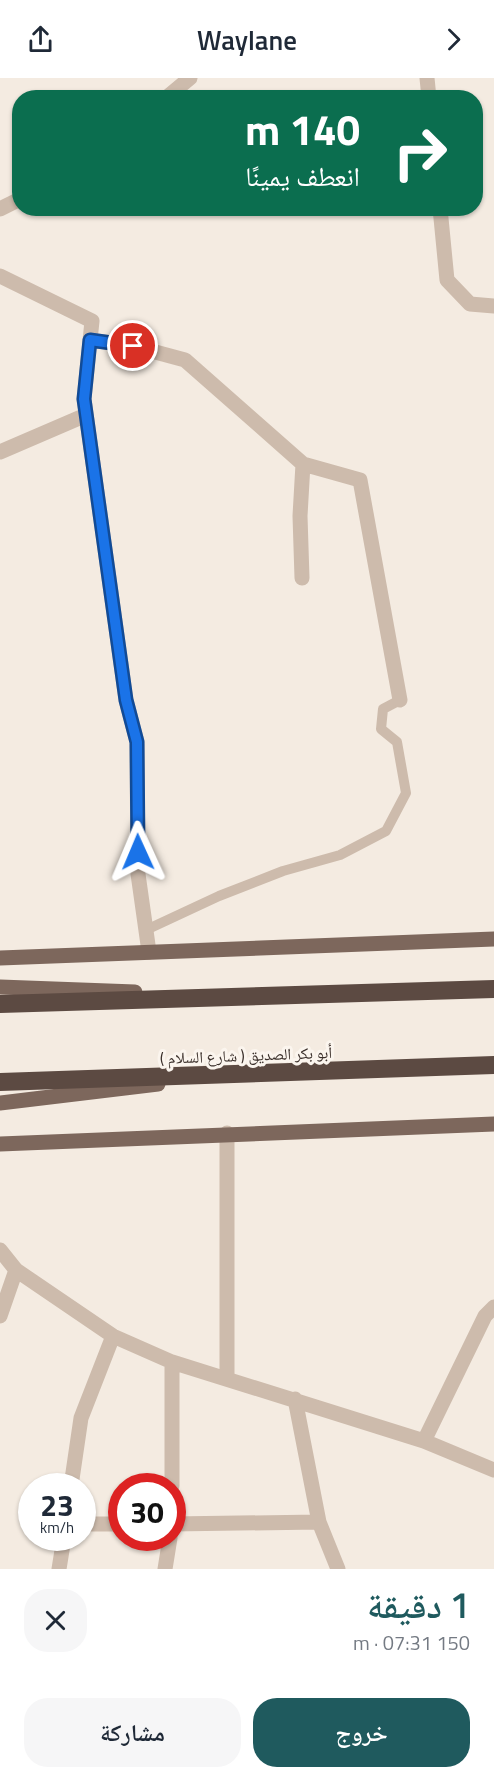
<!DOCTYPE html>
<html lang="ar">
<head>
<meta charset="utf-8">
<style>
  body { margin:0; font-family:"Titillium Web","Noto Naskh Arabic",sans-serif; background:#f6f6f7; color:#1f2937; direction:rtl; height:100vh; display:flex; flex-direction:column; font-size:22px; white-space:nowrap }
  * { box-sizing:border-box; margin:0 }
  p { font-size:20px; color:#747a83 }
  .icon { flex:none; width:33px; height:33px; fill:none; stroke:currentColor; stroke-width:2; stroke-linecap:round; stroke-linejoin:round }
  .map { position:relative; height:1491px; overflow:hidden; direction:ltr }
  .sheet { display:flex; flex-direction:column; background:#fff; flex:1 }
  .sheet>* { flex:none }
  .hud { position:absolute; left:12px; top:12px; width:471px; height:126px; border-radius:24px; box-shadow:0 2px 4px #0004; direction:rtl; background:#0b6e4f; color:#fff; overflow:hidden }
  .speed { position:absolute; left:18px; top:1395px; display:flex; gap:12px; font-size:30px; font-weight:700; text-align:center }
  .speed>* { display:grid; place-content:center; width:78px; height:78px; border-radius:50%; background:#fff; box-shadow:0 2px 4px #0004; line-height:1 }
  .speed small { font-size:15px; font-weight:400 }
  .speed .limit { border:9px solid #d22; background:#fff; color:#111 }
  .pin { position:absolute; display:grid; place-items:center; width:51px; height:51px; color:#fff; margin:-26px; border:3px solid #fff; border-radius:50%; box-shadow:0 2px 6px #0007 }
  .me { position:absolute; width:66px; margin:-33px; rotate:359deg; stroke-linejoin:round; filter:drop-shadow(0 0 4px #0008) }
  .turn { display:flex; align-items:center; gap:21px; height:126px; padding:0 24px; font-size:27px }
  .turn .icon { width:78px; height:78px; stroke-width:2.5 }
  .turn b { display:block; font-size:42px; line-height:51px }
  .round { display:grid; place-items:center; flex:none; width:63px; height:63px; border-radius:24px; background:#f6f6f7 }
  .overview { display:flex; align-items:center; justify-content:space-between; height:102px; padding:0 24px }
  h1 { font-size:36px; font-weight:600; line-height:45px; color:#1f5a5e }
  .button { display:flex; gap:12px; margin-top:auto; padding:12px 24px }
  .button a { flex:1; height:69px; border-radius:24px; background:#1f5a5e; color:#fff; font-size:24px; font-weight:600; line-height:69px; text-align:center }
  .button a+a { background:#f6f6f7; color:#1f2937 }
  header { display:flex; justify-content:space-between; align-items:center; height:78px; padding:0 24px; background:#fff; font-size:27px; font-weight:600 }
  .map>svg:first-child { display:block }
</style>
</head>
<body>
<header><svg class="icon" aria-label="forward" viewBox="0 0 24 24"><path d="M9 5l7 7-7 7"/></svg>Waylane<svg class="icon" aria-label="share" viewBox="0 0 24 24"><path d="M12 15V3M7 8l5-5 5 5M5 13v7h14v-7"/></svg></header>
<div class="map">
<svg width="494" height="1491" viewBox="0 0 494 1491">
  <rect width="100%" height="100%" fill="#f4ebe1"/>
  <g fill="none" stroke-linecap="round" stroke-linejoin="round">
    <path stroke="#cdbbac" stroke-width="10" d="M146,852l73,-34 64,-25 57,-16 46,-24 20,-38 -9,-51 -16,-13 2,-20 17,-9"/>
    <path stroke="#cdbbac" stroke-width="15" d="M427,0l2,20
      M166,20l24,-20
      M440,130l7,72 23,24 24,2
      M0,131l20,-10
      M0,198l92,45 -8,78 42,301 11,42 1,132 11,78
      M90,262l43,6 52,14 118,104 57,16 40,220
      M0,374l86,-37
      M302,500l-2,-62 3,-52
      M227,1055v245
      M0,1172l16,20 97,66 59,26 252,79 70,29
      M0,1238l16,-46
      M172,1284v124
      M295,1321l24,123 19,47
      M424,1363l61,-125 9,-9
      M71,1408l10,-68 32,-82
      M82,1446h40
      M172,1446l147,-2
      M59,1491l5,-31
      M165,1491l5,-31"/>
    <path stroke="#7d675c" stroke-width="15" d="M0,880l494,-19
      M0,909l135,5
      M0,1025l158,-19
      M0,1066l494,-20"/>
    <path stroke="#5c4a42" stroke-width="18" d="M0,926l494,-15
      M0,1004l494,-17"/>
  </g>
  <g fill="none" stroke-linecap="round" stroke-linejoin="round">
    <g stroke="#114b97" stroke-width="15">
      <path id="route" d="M133,268l-43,-6 -6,59 42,301 11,42 1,110"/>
    </g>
    <use href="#route" stroke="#1a73e8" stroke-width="10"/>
  </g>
  <g text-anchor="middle" stroke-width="6" stroke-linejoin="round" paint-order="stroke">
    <g font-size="16" fill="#3b302b" stroke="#fbf5ee">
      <text transform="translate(246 977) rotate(-2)" y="6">( شارع السلام ) أبو بكر الصديق</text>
    </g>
  </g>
</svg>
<div class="speed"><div>23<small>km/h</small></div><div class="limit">30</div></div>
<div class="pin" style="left:133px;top:268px;background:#d93025"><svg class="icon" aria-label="arrive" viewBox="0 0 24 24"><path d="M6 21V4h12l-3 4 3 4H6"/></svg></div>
<svg class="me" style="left:138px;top:774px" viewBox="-20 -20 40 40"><path d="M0-17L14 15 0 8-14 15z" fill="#1a73e8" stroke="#fff" stroke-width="4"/></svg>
<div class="hud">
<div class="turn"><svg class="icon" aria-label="right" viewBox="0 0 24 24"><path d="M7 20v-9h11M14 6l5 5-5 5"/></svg><div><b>140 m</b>انعطف يمينًا</div></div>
</div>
</div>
<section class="sheet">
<div class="overview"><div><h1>1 دقيقة</h1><p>150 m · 07:31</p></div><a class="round"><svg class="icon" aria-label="close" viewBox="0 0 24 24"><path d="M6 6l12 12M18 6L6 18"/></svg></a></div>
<div class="button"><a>خروج</a><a>مشاركة</a></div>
</section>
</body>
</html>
